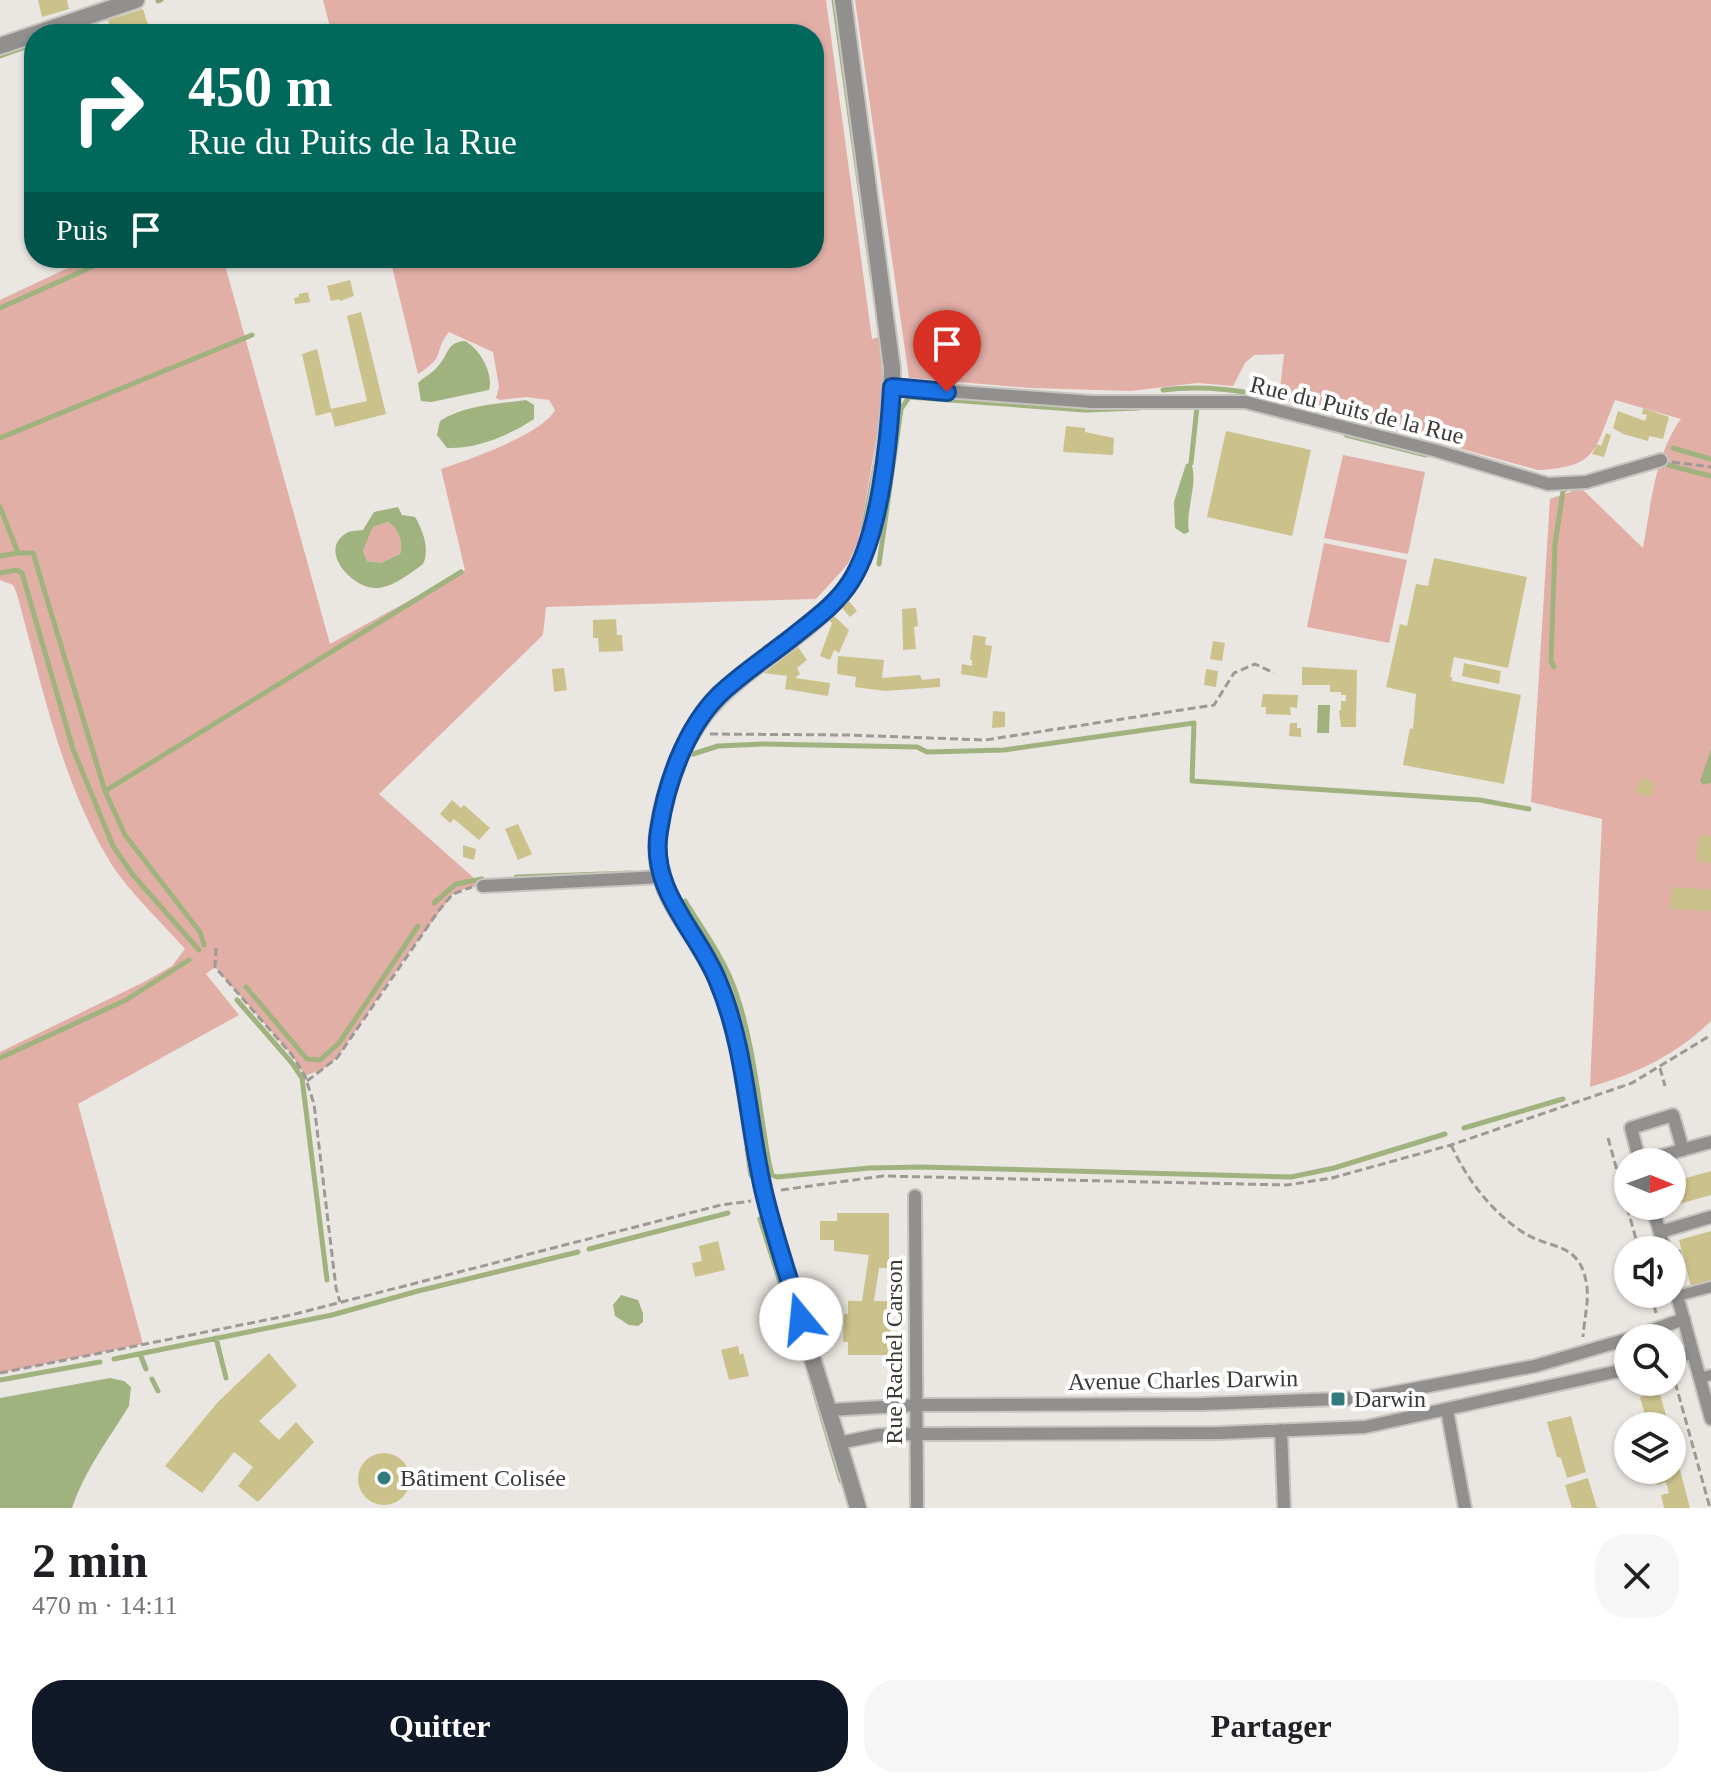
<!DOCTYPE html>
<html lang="fr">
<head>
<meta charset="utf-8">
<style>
  body { margin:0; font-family:Georgia,serif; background:#f6f6f6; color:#202124; height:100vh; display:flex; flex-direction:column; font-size:30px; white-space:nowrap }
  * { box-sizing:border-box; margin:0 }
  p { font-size:26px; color:#757577 }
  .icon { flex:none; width:44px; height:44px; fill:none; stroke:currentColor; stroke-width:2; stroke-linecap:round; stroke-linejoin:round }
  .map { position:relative; height:1508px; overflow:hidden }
  .sheet { display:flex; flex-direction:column; background:#fff; flex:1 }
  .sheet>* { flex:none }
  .banner { position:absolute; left:24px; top:24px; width:800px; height:244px; border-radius:32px; box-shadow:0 2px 6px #0004; background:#00695c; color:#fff; overflow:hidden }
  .needle { width:52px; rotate:91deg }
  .tools { position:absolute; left:1614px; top:1148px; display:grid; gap:16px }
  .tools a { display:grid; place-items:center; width:72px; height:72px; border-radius:50%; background:#fff; box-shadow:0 2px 6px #0004; font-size:40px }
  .pin { position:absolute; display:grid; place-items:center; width:68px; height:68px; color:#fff; margin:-82px -34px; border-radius:50% 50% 50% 0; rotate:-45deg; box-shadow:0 0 8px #0007 }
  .pin .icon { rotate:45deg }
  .me { position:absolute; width:88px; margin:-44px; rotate:343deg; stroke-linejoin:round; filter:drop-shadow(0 0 6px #0008) }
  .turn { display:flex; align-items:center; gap:28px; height:168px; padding:0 32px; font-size:36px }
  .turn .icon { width:104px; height:104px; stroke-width:2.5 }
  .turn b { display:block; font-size:56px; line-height:68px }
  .then { display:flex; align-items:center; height:76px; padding:0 32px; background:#0003; gap:16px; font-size:30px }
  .round { display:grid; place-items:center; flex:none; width:84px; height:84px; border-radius:32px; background:#f6f6f6 }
  .overview { display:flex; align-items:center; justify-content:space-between; height:136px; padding:0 32px }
  h1 { font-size:48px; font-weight:800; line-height:60px }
  .button { display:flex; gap:16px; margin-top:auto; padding:16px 32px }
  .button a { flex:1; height:92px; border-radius:32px; background:#111827; color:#fff; font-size:32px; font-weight:800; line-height:92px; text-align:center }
  .button a+a { background:#f6f6f6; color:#202124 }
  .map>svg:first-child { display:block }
</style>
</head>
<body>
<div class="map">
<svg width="1711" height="1508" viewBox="0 0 1711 1508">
  <rect width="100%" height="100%" fill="#eae6e1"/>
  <path fill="#e2afa7" d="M323,0h503l46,339 7,-2 4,44 -3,36 -21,122 -11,25 -32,35 -270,8 -3,28 -164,159 104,92 -16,2 -14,6 -46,61 -70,103 -14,11 -18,7 -13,-21 -77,-88 -9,7 33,41 -161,89 65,240 -143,29v-321l144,-70 28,-16 13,-17c-25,-29 -61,-61 -79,-94 -46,-79 -65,-174 -89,-261l-4,-9 -13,-5v-280l89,-42h134l107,386 135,-74 -24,-101c27,-9 102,-35 114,-59l-6,-10 -23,-3 -26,3 -4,-2 3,-11 -6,-35 -44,-20c-17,21 -1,23 -31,42l-28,-116h424v-224h-482z
    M855,0h856v1021c-36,35 -74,52 -121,66l12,-268 -71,-17 19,-303 31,-11 62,60c8,-43 12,-94 38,-129l-66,-19c-21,51 -17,67 -77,70l-259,-72 5,-44 -30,1 -9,8 -12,23 -36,-3 -66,8 -100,-3 -122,-10z
    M1343,455l82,17 -17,82 -84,-16z
    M388,522c10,6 16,21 12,32l-19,9 -14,-2 -4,-10 10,-24z
    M1324,543l83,17 -18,83 -82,-16z"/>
  <path fill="#a0b37f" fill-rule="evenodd" d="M465,341c15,8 29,33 24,49l-58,12 -10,-1 -3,-18c6,-6 15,-10 20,-17 11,-11 8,-24 27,-25z
    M526,400l8,5v14c-24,16 -57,30 -87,29l-10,-13 3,-14c24,-16 58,-17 86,-21z
    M1191,463c8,20 -6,46 -2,69l-5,2 -9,-6 -1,-26 12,-38z
    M398,507l4,8 13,2c8,13 15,33 8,47 -12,9 -29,22 -44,24 -25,3 -61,-36 -34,-54 5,-4 11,-3 18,-4l11,-18zM388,522c10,6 16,21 12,32l-19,9 -14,-2 -4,-10 10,-24z
    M1318,705h12l-1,28h-12z
    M1711,749v34l-8,2 -3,-4z
    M621,1295l17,5 5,13v9l-5,4 -9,-1 -14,-9 -2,-11z
    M110,1378l14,3 7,6 -2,19c-21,34 -44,64 -57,102h-72v-110z"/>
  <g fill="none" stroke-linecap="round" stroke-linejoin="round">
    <path stroke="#a0b37f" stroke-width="5" d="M834,0l38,276
      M158,1l3,-1
      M0,56l34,-12
      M0,308l112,-50
      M1163,390c32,-4 60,-2 92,4
      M1346,435l80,20
      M0,438l252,-103
      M1673,448l38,11
      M1191,463l6,-56
      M1668,465l43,11
      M0,507l18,46 -18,3
      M863,531l12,-65
      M18,553h15l72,238 20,44 75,97 4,13
      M879,564l22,-155 8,-12 176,13 54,-2
      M0,573l17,-3 5,3 51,176 40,97 20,29 66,75
      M1554,667l-3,-6 4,-117 8,-53 3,-2
      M693,754l25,-8 45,-2 154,3 10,5 77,-2 190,-27 -2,58 288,19 49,9
      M105,791l356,-219
      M516,877l115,-4
      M685,901c18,29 40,59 51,92 18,52 23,115 33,170l3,12 5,2 92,-9 52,-1 370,10 43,-9 111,-34
      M434,903l22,-19 26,-5
      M246,987l61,72 13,1 19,-17 79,-117
      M237,1000l55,63 10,15 25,202
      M0,1058l126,-58 63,-40
      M1464,1128l99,-29
      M747,1149l4,26
      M760,1219l37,117
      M589,1249l139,-36
      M216,1338l10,40
      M140,1354l6,15
      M114,1359l218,-44 86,-24 160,-39
      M152,1379l6,12
      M0,1380l100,-18
      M814,1390l27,91"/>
  </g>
  <path fill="#cbc28b" d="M38,0h29l2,9 -27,8z
    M143,9l6,19 -18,6h-19l-4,-14z
    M350,280l4,16 -14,5 -1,-2 -8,2 -4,-15z
    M308,292l2,10 -15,2 -1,-6 5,-1v-3z
    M361,312l25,102 -51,13 -4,-15 -15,4 -14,-62 15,-5 14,60 36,-8 -20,-85z
    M1643,408l26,9 -6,22 -14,-3 -1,5 -25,-7 -10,-6 5,-17 27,10 2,-6 -5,-1z
    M1066,426l19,2v4l29,6 -1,17 -50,-3z
    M1226,431l85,19 -19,86 -85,-19z
    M1606,433l5,2 -7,22 -12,-3 5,-10 4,2z
    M1434,558l93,19 -19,91 -54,-11 -4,20h2v4l69,14 -17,89 -101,-19 7,-37 3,1 3,-35 -30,-7 14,-63 7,2 9,-42 12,2z
    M849,601l8,10 -7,6 -8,-9z
    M916,608l2,18 -4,1 2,22 -13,1 -1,-41z
    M833,615l16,15 -10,23 -5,-3 -4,10 -10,-4 12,-33 -4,-4z
    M616,619l1,16h5l1,16 -24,1 -1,-14h-5v-18z
    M973,635l13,2 -1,8 7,1 -5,32 -26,-4 1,-10 10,2v-6h-2z
    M1213,641l12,2 -3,18 -12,-2z
    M798,647l9,13 -10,8 3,6 -5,4 35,5 -2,13 -43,-7 2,-13 -23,-3z
    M838,656l46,4 -2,18 38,-3 2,5 18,-2v9l-55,4 -30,-4 1,-10 -19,-3z
    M1464,663l37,8 -2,13 -37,-8z
    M1302,667l55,3 -1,57h-15l-2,-17h2v-9h5v-6h-5v-3h-11v-7h-28z
    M564,668l3,22 -13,2 -2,-23z
    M1206,669l12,2 -2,16 -12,-2z
    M1263,694l35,1 -1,13 -7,-1 1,8 -25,-1v-7h-5z
    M993,711l12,1v15l-13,1z
    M1290,723h7v5h4v9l-12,-1z
    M1643,777l12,6 -6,14 -14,-6z
    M452,800l9,8 3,-3 26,23 -11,12 -25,-21 -4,4 -10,-9z
    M518,824l14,30 -14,6 -13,-31z
    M1699,835l12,1v27l-15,-2z
    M463,845l13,4 -2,11 -11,-3z
    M1672,887l39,3v21l-41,-2z
    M1711,1171v24l-39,11v-24z
    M837,1213h52v55h-10l-5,33h17l-1,54h-42v-13h-5l1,-28h4v-13h14l7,-46 -35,-4v-11h-14v-19h17z
    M1711,1231v49l-20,6 -12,-46z
    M718,1241l7,29 -30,7 -3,-14 10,-2 -3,-15z
    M738,1346l2,9 3,-2 6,23 -20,4 -8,-30z
    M269,1353l28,33 -38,35 20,19 17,-18 18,20 -56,60 -20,-16 15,-19 -19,-15 -32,41 -37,-27 52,-63z
    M1659,1391l10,35h-21l-8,-29z
    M1571,1416l15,56 -19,6 -6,-20 -4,-1 -10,-35z
    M358 1479a26 26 0 1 1 52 0a26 26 0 1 1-52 0Z
    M1676,1455l14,53h-26l-3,-13 8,-2 -3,-11 -9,3 -4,-15h19v-14z
    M1588,1478l9,30h-25l-7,-23z"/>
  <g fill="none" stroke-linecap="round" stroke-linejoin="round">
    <g stroke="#c7c4bf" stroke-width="14">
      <path id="pedestrian" d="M1677,1296l34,-9
        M1699,1378l12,-3"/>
    </g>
    <g stroke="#c7c4bf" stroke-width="16">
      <path id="minor" d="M892,387l200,15h153l192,49 111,33 38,-2 75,-22
        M483,886l178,-9
        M1660,1156l51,-14
        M1640,1162l-9,-34 42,-13 10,35
        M915,1196l2,312
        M1652,1206l13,44
        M1660,1232l51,-15
        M1672,1277l39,142
        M1630,1338l54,-19
        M1672,1358l20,-5
        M829,1410l88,-5 285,-1 163,-6 170,-32 93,-27
        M1447,1410l18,98
        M1281,1430l3,78
        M839,1443l39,-8 39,-1 303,-1 145,-6 263,-58"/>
    </g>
    <g stroke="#c7c4bf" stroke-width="20">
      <path id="tertiary" d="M843,0l49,368c0,30 -4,58 -8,88 -7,49 -11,103 -46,142 -52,58 -126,80 -158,158 -13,32 -26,71 -22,105 4,35 30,65 47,95 11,18 19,38 25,58 18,61 19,125 36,186 27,103 62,205 92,308
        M0,46l136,-46"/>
    </g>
    <path stroke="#9d9a96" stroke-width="3" stroke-dasharray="8 4" stroke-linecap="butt" d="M1672,462l39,5
      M710,734l137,1 138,5 229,-35 20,-32 21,-9 19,9
      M216,948l-1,19 77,88 13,21 9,28 22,184 4,14
      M1660,1068l5,18
      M307,1081l30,-23 102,-148 14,-16 19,-7
      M1608,1138l31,112
      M1451,1145c16,34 39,65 70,86 27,19 57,9 65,50 4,18 -2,38 -3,56
      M781,1190l102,-14 404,9 45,-7 119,-33 181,-62 79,-48
      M1679,1250l5,20
      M1651,1294l5,19
      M1672,1371l38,137
      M0,1373l291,-58 430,-110 30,-4"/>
    <use href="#pedestrian" stroke="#92908e" stroke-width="10"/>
    <use href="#minor" stroke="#92908e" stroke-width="12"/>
    <use href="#tertiary" stroke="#92908e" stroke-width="16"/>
  </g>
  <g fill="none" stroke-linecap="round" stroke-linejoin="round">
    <g stroke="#114b97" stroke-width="20">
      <path id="route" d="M801,1319c-12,-41 -26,-81 -36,-122 -18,-73 -18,-148 -48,-218 -21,-50 -68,-89 -58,-148 7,-47 26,-102 60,-136 22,-21 48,-38 71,-56 22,-18 46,-34 61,-58 29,-46 38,-139 41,-194l55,5"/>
    </g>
    <use href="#route" stroke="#1a73e8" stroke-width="14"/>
  </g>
  <g fill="#327b7c" stroke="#fff" stroke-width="3">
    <rect x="1330" y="1391" width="16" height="16" rx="4"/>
    <circle cx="384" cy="1478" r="8"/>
  </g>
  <g text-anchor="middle" stroke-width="8" stroke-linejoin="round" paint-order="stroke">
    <g font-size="24" fill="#3b3a37" stroke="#fff">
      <text transform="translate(1357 410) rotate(14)" y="8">Rue du Puits de la Rue</text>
      <text transform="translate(894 1352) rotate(-90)" y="8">Rue Rachel Carson</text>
      <text transform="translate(1183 1380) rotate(-1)" y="8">Avenue Charles Darwin</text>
    </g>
    <g font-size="24" fill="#3b3a37" stroke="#fff" text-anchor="start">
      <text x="1354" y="1407">Darwin</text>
      <text x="400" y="1486">Bâtiment Colisée</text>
    </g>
  </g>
</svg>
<div class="tools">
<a><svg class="needle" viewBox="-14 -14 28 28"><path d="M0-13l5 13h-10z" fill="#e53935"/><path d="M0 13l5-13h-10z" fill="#757577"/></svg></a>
<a><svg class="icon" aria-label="sound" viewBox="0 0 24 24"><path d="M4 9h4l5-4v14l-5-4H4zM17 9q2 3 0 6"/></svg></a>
<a><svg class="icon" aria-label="search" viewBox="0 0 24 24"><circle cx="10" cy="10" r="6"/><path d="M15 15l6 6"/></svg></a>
<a><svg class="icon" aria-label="layers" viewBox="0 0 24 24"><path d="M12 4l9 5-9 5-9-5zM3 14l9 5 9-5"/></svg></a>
</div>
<div class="pin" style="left:947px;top:392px;background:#d93025"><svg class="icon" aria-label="arrive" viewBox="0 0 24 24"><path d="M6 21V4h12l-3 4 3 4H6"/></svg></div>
<svg class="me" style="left:801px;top:1319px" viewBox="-20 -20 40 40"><circle r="19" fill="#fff"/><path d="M0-13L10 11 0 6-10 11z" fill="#1a73e8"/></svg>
<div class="banner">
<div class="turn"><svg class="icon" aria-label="right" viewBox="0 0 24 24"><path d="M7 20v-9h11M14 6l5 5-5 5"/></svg><div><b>450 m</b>Rue du Puits de la Rue</div></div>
<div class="then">Puis<svg class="icon" aria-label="arrive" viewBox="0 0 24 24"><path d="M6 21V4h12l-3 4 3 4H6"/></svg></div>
</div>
</div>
<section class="sheet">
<div class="overview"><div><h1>2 min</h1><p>470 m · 14:11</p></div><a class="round"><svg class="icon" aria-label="close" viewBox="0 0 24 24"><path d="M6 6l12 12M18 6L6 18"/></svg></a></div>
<div class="button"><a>Quitter</a><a>Partager</a></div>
</section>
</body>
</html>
